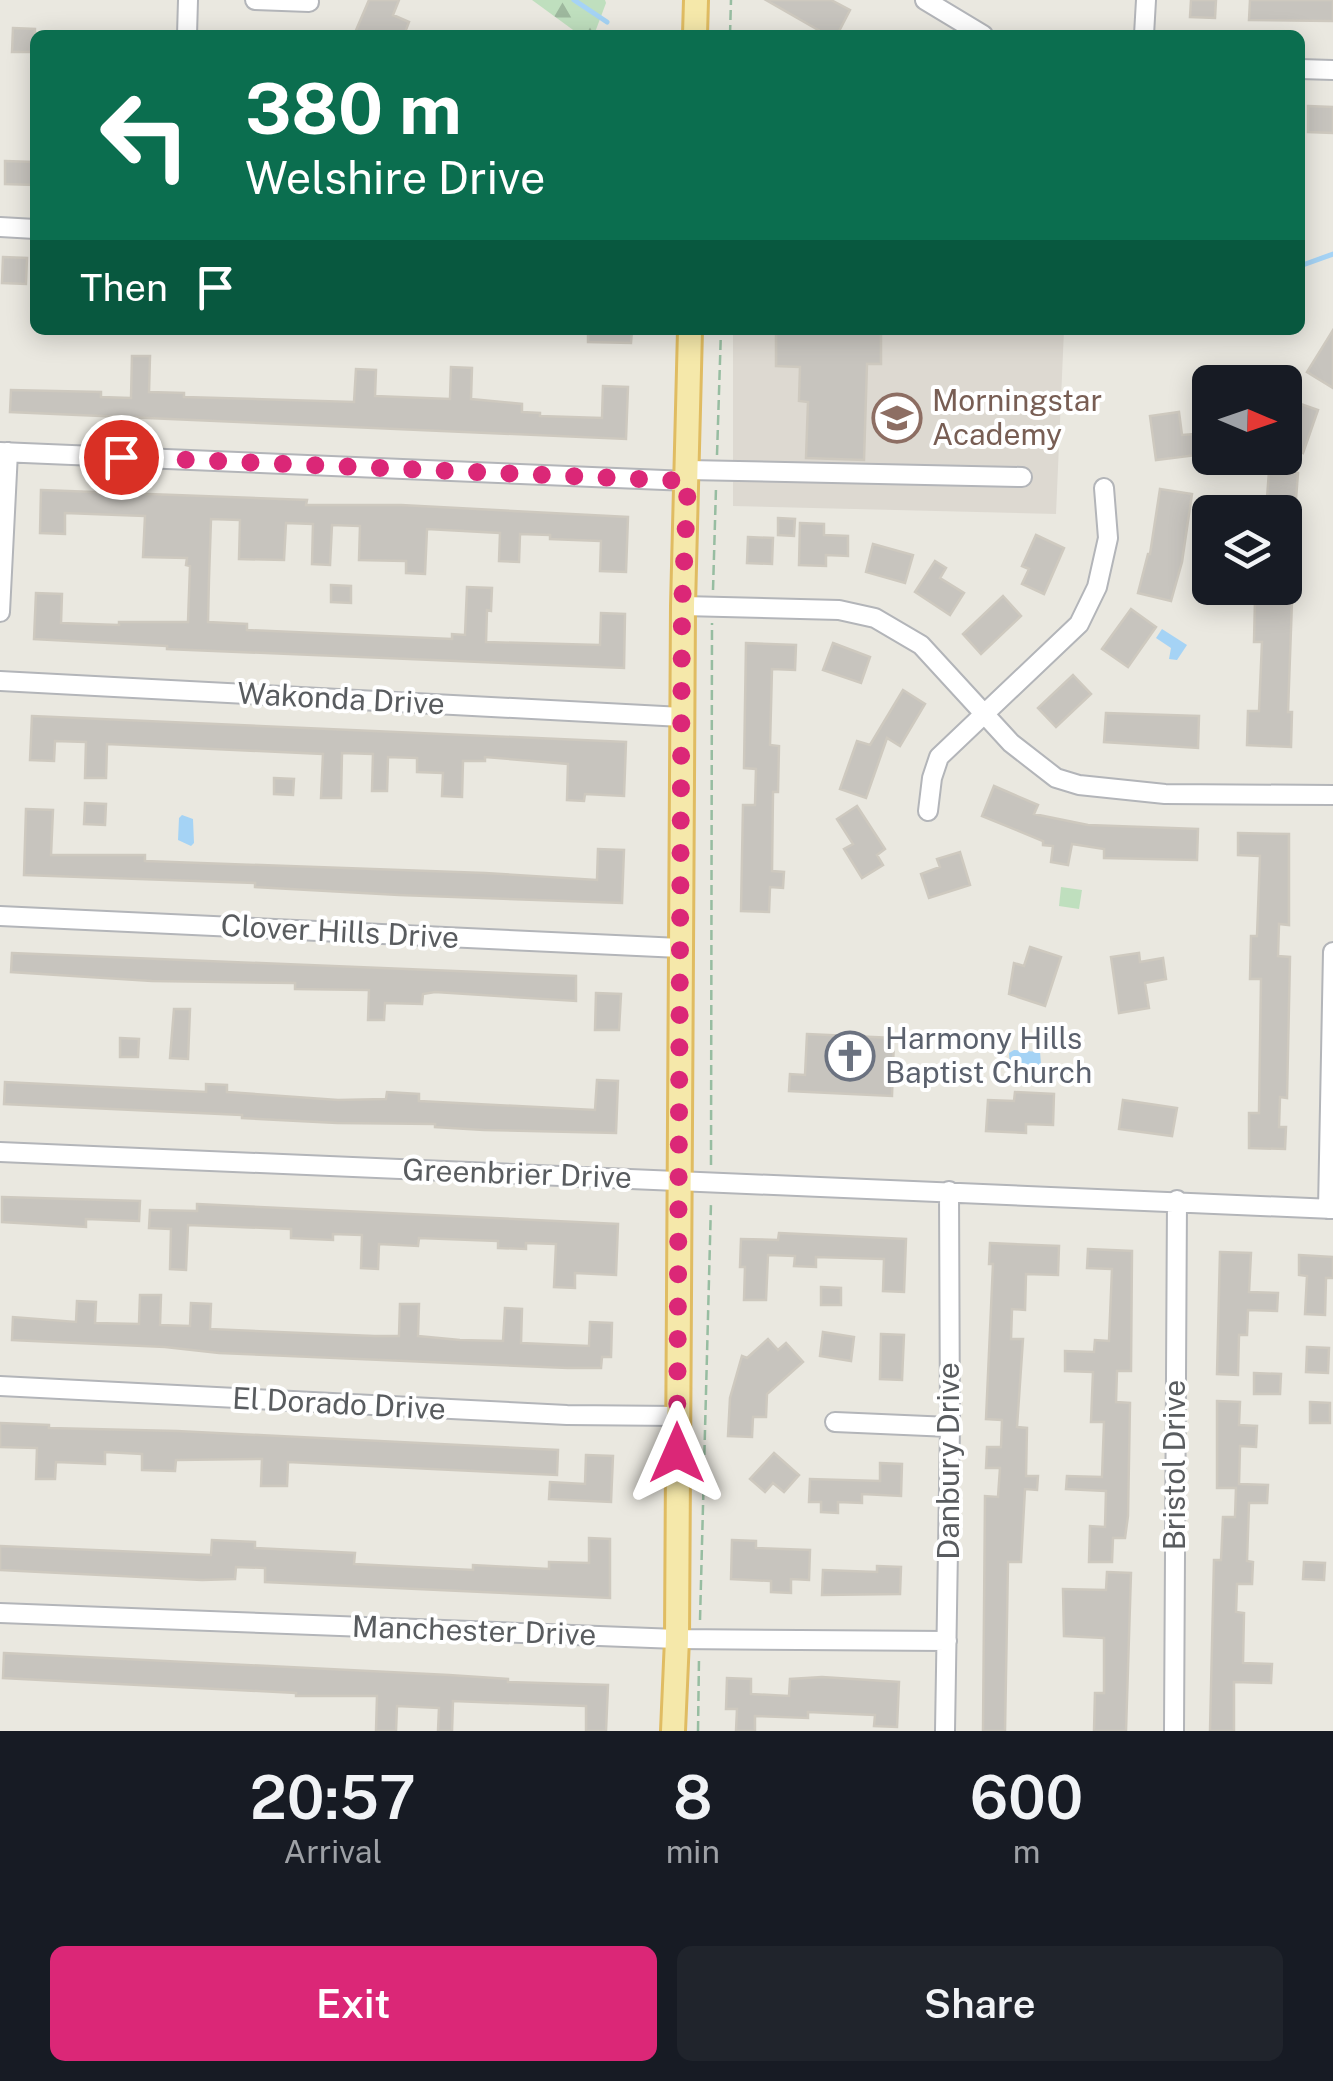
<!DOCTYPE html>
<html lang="en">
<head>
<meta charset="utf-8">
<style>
  body { margin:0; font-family:"Public Sans",sans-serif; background:#20242c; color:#f1f3f6; height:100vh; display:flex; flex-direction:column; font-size:38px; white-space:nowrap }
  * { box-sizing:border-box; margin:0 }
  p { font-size:32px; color:#9ea1a6 }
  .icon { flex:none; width:55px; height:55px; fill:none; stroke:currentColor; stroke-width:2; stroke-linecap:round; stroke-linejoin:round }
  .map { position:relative; height:1731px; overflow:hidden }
  .sheet { display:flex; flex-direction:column; background:#171b24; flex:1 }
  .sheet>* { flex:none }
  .top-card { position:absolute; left:30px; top:30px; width:1275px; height:305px; border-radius:15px; box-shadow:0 5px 25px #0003; background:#0b6e4f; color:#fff; overflow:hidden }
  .needle { width:65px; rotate:92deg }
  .tools { position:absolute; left:1192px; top:365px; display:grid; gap:20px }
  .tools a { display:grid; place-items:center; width:110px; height:110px; border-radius:15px; background:#171b24; box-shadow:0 5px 25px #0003; font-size:50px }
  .pin { position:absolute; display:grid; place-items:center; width:85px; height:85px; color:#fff; margin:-42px; border:5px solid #fff; border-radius:50%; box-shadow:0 2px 10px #0007 }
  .me { position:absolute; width:110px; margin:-55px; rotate:0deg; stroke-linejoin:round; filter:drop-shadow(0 0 8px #0008) }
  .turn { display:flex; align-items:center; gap:35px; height:210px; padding:0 50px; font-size:45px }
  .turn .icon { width:130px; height:130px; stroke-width:2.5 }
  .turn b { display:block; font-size:70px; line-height:85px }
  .then { display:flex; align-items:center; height:95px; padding:0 50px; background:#0003; gap:20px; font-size:38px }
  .eta { display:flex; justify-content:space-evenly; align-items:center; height:170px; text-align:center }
  .eta b { font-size:60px; font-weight:600; line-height:70px }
  .cta { display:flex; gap:20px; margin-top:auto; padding:20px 50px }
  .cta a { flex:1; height:115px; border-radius:15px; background:#db2777; color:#fff; font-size:40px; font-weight:600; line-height:115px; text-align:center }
  .cta a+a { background:#20242c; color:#f1f3f6 }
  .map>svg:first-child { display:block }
</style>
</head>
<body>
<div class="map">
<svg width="1333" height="1731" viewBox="0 0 1333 1731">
  <defs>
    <pattern id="forest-firs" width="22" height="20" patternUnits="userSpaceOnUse" patternTransform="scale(2.5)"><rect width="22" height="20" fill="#bfdfbe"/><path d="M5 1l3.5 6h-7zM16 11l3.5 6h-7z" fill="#9eb89e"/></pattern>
  </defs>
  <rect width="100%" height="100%" fill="#eae8e0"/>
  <path fill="#ddd9d1" d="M733,330h331l-8,184 -323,-8z"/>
  <path fill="url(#forest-firs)" d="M532,0h73l1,3 -12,32h-14z"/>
  <path fill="#bfdfbe" d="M1061,887l21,3 -3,19 -20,-3z"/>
  <path fill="#a5d3f5" d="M1162,629l25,16 -10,15 -8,-1 2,-11 -15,-10z
    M182,815l11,4 1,24 -3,3 -13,-6 1,-22z
    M1014,1050l26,2 1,12 -4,6 -27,-5 -1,-12z"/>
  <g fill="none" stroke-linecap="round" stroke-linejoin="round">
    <path stroke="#a5d3f5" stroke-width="5" d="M574,0l33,22
      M1300,266l33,-12"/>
  </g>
  <path fill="#c7c4be" stroke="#cec9bf" stroke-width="2.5" d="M369,0h30l-6,15 16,7 -5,13h-50z
    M766,0h65l19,10 -13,25h-10z
    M1191,0h25l-1,18 -25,-1z
    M1250,0h83v21l-84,-1z
    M13,28l22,1v23h-23z
    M1308,106l25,1v26l-25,-1z
    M5,161l30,1v23l-30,-1z
    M3,257l24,1 -1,26 -24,-1z
    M588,330h44l-1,13 -43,-1z
    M776,330h105v34h-14l-3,96 -58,-2 2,-56 -9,-1 1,-34 -24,-1z
    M1333,330v58l-26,-16z
    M132,356h18l-1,36 35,1v4l170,5 2,-33 20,1 -1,26 75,3 1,-32 21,1 -1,31 51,5v8l18,1v3l62,2 1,-32 25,1 -2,52 -616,-27 1,-22 90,2v5l30,1z
    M1295,402l23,8 -15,43 -18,-7v-16z
    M1179,412l3,23 12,-1 3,21 -41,5 -6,-44z
    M1269,471l29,2 -3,39h-29z
    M1160,489l32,5 -10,68 -11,39 -33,-8 10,-39h2z
    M41,490l266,10 -1,5h95l227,12 -2,55 -26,-1 1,-30 -51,-2v-4l-30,-1 -1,28 -20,-1 1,-28 -73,-4 -2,45 -19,-1v-12l-47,-1 1,-34 -28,-1 -2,40 -18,-1 1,-40 -27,-1 -2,37 -45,-1 1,-39 -29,-1 -2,59 -1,44 39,2v6l205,9v-5l13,1 2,-48 25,1 -1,23 -4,-1 -1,32 114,3 1,-32 24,1 -1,54 -457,-19v-3l-133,-7 2,-46 26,1 -1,29 58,2v-3h69l2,-56 -4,-1 1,-7 -44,-1 2,-41 -80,-3v21l-25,-1z
    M778,518l17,1 -1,17 -16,-1z
    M800,523l24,1v11l24,1v20l-22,-1v11l-27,-1z
    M1036,535l28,13 -20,46 -22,-10 7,-15 -7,-3z
    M748,537l25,1 -1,26 -25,-1z
    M873,544l40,11 -8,28 -39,-11z
    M935,561l11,7 -6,10 24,15 -14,22 -35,-23z
    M331,585l20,1v17l-20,-1z
    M1003,596l18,20 -40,38 -18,-20z
    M1255,599l37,2 -4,111h4l-1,35 -44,-2 1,-34h11l3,-69h-8z
    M1131,609l25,18 -28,40 -26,-18z
    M746,643l50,2 -1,25 -23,-1 -2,76 9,1 -1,46h-5l-1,79 12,1 -1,16 -13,-1 -1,25 -28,-1 2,-106h12l1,-36 -12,-1z
    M833,643l37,14 -9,26 -38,-13z
    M1073,675l18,19 -35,33 -18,-19z
    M903,690l22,14 -25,42 -13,-8 -21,60 -26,-9 17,-48 13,4z
    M1106,713l93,3 -1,32 -94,-6z
    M32,716l594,26 -2,54 -39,-2 -1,7 -17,-1 1,-36 -83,-7v4h-22l-1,36 -20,-1 1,-23 -26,-1v-14l-29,-1 -1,34h-15l1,-37 -31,-1 -1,45h-20l2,-44 -216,-10 -1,34h-21l1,-36 -31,-1 -1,20 -24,-1z
    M274,778l20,1 -1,16 -19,-1z
    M994,786l44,19 -4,9 54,11 110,4 -1,31 -93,-2v-9l-32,-5 -4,21 -17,-3 2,-16 -10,-1v-4l-61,-25z
    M85,803l21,1 -1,21 -21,-1z
    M857,806l28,43 -8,6 6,10 -21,13 -18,-29 9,-5 -16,-25z
    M26,809l27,1 -2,45h94v6l340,12 112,7 1,-31 26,1 -2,53 -223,-8 -144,-8v-4l-231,-8z
    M1238,833l51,1v91l-10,-1 -1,32 12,1 -3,141 -7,-1 -1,30h7l-1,22 -36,-1v-35h10l2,-134h-11l1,-43h6l3,-80 -22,-1z
    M960,852l10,33 -41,13 -8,-24 19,-7 -3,-8z
    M1030,947l31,10 -16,49 -36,-12 5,-31 10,3z
    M12,953l564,23v25l-141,-9 -12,2 -1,10 -37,-1 -1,17h-16l1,-30 -74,-1v-6l-143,-2 -141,-9z
    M1139,953l1,9 23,-4 3,21 -21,4 4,25 -30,5 -8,-56z
    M596,993l25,1 -2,36h-24z
    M174,1009h16l-2,50 -18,-1z
    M807,1034l87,4 -2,58 -103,-5 1,-17 15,1z
    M120,1038l19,1 -1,18h-18z
    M597,1080l21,1 -2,52 -132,-3 -49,-3v-3l-98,-1 -95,-5v-3l-238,-11 1,-22 201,10v-8l21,1v7l111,8 48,-1 1,-7 32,2v7l176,9z
    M1015,1092l39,2 -1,31 -27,-1v9l-40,-2 2,-31 26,1z
    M1123,1100l54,8 -5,28 -53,-7z
    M2,1197l138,4 -1,20 -53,-2v8l-84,-5z
    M197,1204l421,20 -2,51 -41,-2v15l-21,-1 2,-43 -30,-1v6l-28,-1v-7l-79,-3 -1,8 -39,-2 -1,25 -17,-1 1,-33 -29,-1v6l-42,-2v-9l-103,-4 -2,45 -16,-1 1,-40 -22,-1 1,-18 47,1z
    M779,1233l127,6 -2,53 -21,-1 1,-32 -68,-2v10l-22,-1 1,-10 -27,-1 -2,45h-22l1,-33h-5l1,-28 37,1z
    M990,1243l69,3 -1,29 -32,-1 -1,36 -13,-1 -1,30h12l-6,88 10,1 -1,48h12l-1,14 -12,-1 -4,73h-13l-3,169h-22l2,-235 13,1 2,-29h-14l1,-21h14l1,-27 -16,-1 7,-155h-4z
    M1088,1249l44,2 -1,120h-14l-1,31 14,1 -2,113 -3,22h-12l-1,24h-23l1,-36 15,1 1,-36 -40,-2 1,-13 35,1 2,-55h-13l2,-50 -28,-1v-20l29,1 1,-12 14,1 3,-72 -25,-1z
    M1220,1252l31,1 -2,39 29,1 -1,18 -29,-1 -1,25h-8l-1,40 -21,-1z
    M1299,1255l34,2v21h-7l-1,37 -20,-1 2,-38 -8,-1z
    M821,1287l20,1v17h-20z
    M140,1295h21l-1,30 30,1 1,-23 20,1 -1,25 164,7h25l1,-32h19l-1,32 42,4 43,1 2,-33 17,1 -1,34 68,3 1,-24 22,1 -1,34h-9l-1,11h-33l-349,-15 -54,-6 -153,-7 1,-23 63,5 1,-21 19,1 -1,21 44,1z
    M823,1332l31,5 -3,24 -31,-5z
    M881,1334l23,1 -2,45 -22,-1z
    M768,1339l10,11 8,-7 17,19 -36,32 -1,23h-13l-1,20 -24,-1 2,-38 12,-42 5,2z
    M1307,1347l22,1 -1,25 -22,-1z
    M1254,1373l27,1 -1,20h-26z
    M1217,1401l23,1 -1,23 18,1 -1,21 -16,-1 -1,38 29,1 -1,18h-18l-2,58 6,1 -1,22h-15l-1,28 8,1 -1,50 29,1 -1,19 -37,-1v49h-24l4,-171h7l2,-43h12l1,-29h-19z
    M1310,1402l20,1v20h-20z
    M0,1423l49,2v3l128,3 381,19 -1,25 -269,-13 -1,24h-26l1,-27 -86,1 -1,11 -33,-1v-16l-37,-2v12l-49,-2 -1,17h-19l1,-31 -37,-1z
    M774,1453l25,22 -15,17 -11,-9 -8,9 -15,-13z
    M586,1455l27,1 -2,46 -62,-3 1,-17 35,2z
    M880,1463l22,1 -1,32 -39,-2v9l-24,-1v11l-17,-1v-10h-12l1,-23 70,2z
    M589,1538l21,1v59l-345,-16v-14l-29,-1 -1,12 -33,1 -202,-10v-24l211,9 1,-15 43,2v6l100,5 -1,11 119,6v-5l76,4v-7l40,1z
    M732,1540l24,1v7l54,2 -1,30 -18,-1v14l-20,-1v-11l-40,-2z
    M1304,1562l21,1 -1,17 -21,-1z
    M877,1566l24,1 -1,27 -78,1 1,-25 54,2z
    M1107,1572l24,1 -5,158h-32l1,-38h9v-55l-40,-2 -1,-47 43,1z
    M4,1653l445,22 59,4v3l100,3 -2,46h-20v-25l-133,-5 -1,30h-14l1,-23 -42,-2 -1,25h-20l1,-35h-81v-3l-293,-15z
    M822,1677l77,5 -2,45 -23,-1 1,-11 -67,-3v6l-53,-2v15h-19l1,-22h-11l1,-31 24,1v15l38,2 1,-17z"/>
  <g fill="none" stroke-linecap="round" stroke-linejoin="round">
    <g stroke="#b3b5b9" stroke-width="22">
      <path id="minor" d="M255,0l54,2
        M925,0l58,35
        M187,35l1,-35
        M1144,35l2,-35
        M1300,69l33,1
        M0,227l35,2
        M0,452l688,29
        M688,470l334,7
        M683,606l156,4 36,8 46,27 90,98 45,35 23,7 86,9 168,1
        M0,612l8,-160
        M0,681l682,36
        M928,811l4,-33 7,-21 140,-133 18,-37 11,-49 -4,-50
        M0,916l680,32
        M0,1152l1333,57
        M1328,1209l5,-257
        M0,1386l567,29 110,1
        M835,1422l115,5
        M0,1613l677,26 270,2
        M945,1731l5,-304 -1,-236
        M1174,1731l3,-531"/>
    </g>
    <g stroke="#e0bc62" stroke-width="28">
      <path id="major" d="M695,35l1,-35
        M673,1731l4,-92 6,-1033 7,-276"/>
    </g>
    <path stroke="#97bda1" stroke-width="2.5" stroke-dasharray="10 5" stroke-linecap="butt" d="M730,35l1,-35
      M717,455l4,-125
      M713,590l3,-102
      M711,1165l1,-542
      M700,1620l11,-417
      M698,1731l1,-73"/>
    <use href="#minor" stroke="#fff" stroke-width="18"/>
    <use href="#major" stroke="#f5e8aa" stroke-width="22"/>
  </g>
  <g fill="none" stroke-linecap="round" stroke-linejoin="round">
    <path stroke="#db2777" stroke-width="18" stroke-dasharray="0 32.4" d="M121,457l567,24 -6,125 -5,847"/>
  </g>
  <defs>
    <g id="school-ring" transform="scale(2.5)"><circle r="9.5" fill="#fff" stroke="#8d6e63" stroke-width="1.5"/><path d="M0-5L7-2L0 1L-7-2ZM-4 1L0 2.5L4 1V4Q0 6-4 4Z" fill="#8d6e63"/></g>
    <g id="church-ring" transform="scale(2.5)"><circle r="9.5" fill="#fff" stroke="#6b7280" stroke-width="1.5"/><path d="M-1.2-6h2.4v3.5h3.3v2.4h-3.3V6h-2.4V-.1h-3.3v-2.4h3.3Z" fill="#6b7280"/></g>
  </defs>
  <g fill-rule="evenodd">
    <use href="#school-ring" x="897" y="418"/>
    <use href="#church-ring" x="850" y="1056"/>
  </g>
  <g text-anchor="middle" stroke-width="8" stroke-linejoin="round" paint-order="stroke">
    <g font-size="30" fill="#785e54" stroke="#fff" text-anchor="start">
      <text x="932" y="411">Morningstar<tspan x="932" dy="34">Academy</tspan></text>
    </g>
    <g font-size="30" fill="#595c5f" stroke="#fff">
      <text transform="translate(341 699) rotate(3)" y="10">Wakonda Drive</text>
      <text transform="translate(340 932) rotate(3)" y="10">Clover Hills Drive</text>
      <text transform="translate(517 1174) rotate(2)" y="10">Greenbrier Drive</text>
      <text transform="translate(339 1404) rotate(3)" y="10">El Dorado Drive</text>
      <text transform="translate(949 1461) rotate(-90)" y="10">Danbury Drive</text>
      <text transform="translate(1175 1465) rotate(-90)" y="10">Bristol Drive</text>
      <text transform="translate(474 1631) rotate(2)" y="10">Manchester Drive</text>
    </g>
    <g font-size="30" fill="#5b616d" stroke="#fff" text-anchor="start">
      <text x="885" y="1049">Harmony Hills<tspan x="885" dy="34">Baptist Church</tspan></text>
    </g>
  </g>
</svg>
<div class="tools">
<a><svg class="needle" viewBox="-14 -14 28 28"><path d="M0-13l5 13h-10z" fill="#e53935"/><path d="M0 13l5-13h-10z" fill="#9ea1a6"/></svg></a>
<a><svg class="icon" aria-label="layers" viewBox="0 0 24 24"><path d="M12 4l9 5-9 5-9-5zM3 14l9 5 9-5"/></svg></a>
</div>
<div class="pin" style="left:121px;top:457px;background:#d93025"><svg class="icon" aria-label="arrive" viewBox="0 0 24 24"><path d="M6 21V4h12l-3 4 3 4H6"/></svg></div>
<svg class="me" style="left:677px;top:1453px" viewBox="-20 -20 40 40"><path d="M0-17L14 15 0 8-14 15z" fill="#db2777" stroke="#fff" stroke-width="4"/></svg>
<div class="top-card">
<div class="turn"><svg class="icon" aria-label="left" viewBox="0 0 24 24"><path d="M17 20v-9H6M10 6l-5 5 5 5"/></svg><div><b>380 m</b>Welshire Drive</div></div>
<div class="then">Then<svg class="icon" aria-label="arrive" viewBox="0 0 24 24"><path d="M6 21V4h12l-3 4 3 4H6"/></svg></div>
</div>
</div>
<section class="sheet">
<div class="eta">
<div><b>20:57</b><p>Arrival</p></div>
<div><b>8</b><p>min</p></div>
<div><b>600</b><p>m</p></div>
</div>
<div class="cta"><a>Exit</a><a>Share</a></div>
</section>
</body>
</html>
